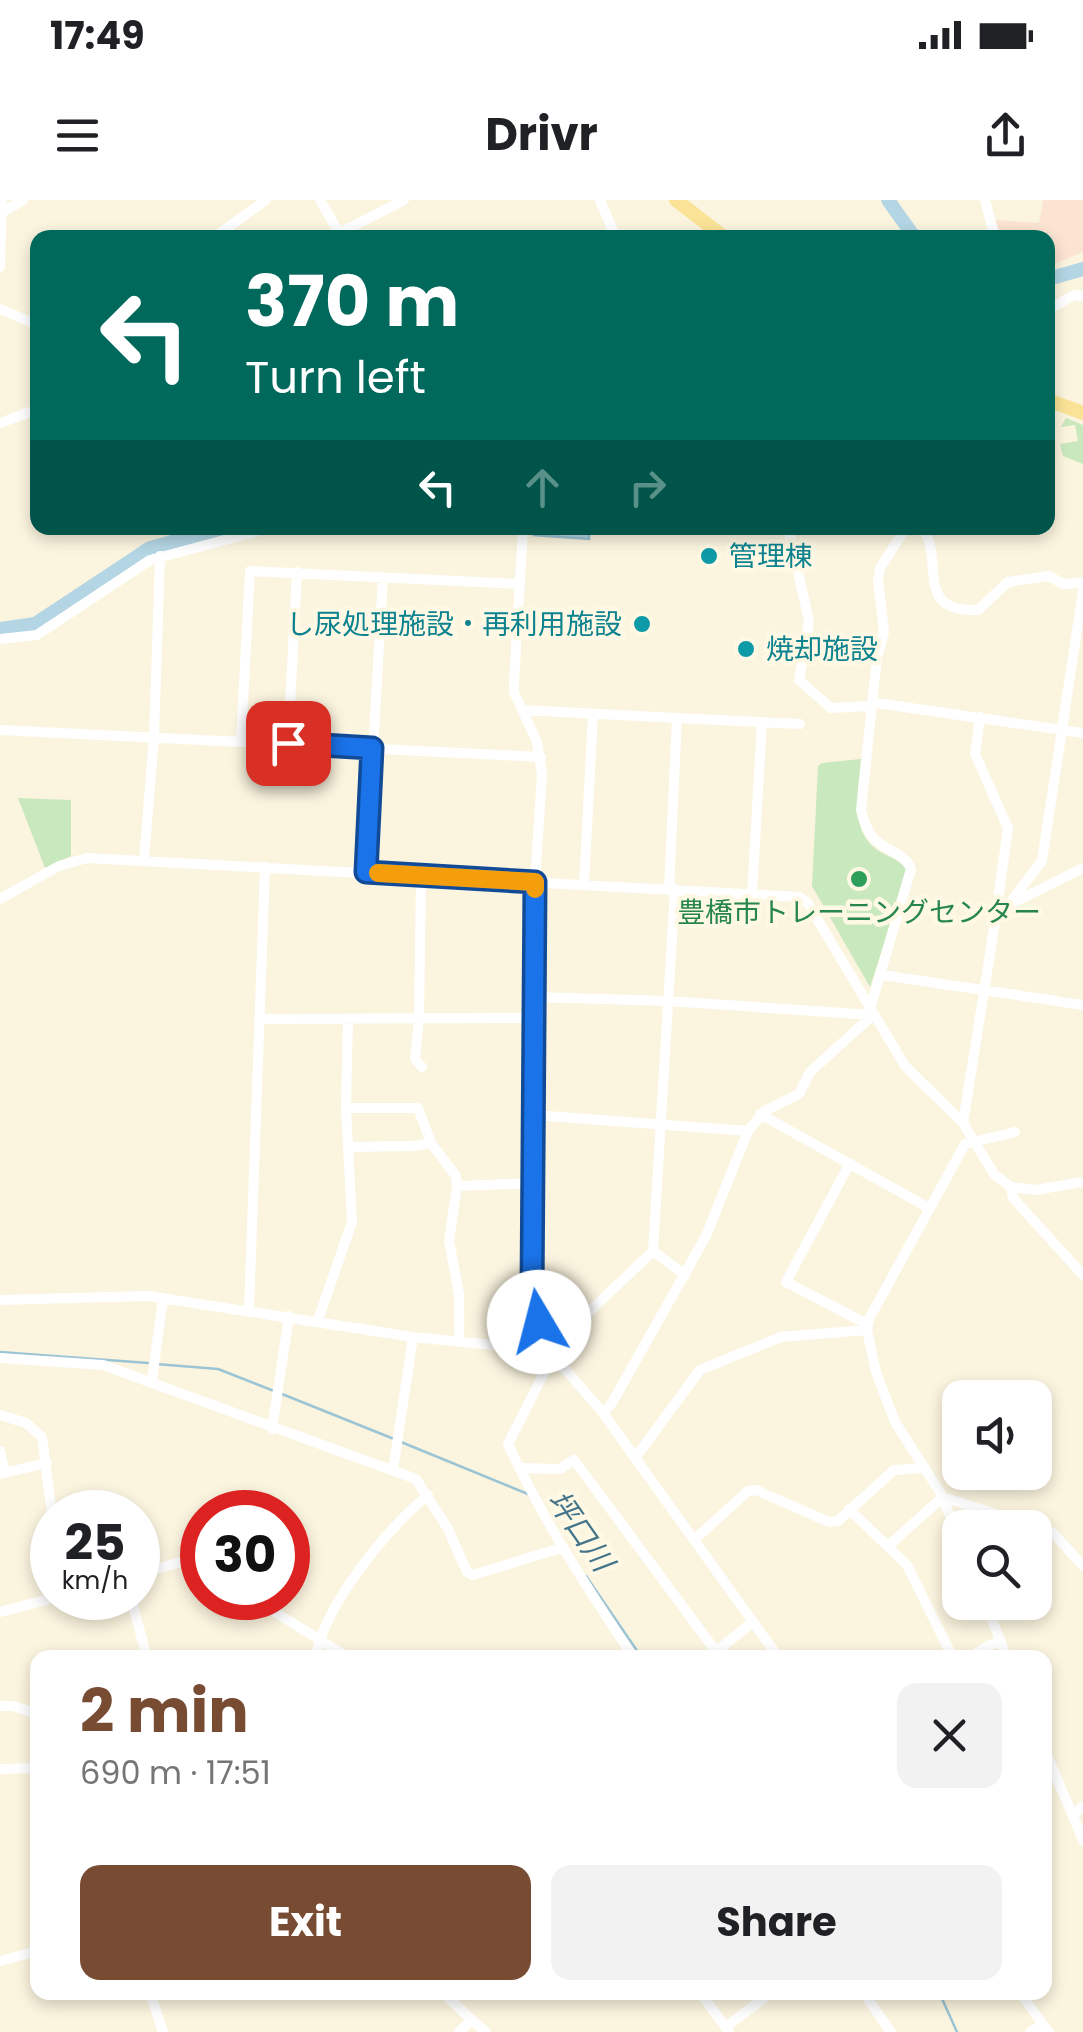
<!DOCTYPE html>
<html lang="en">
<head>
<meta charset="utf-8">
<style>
  body { margin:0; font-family:Poppins,"Noto Sans JP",sans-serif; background:#f2f2f2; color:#202124; height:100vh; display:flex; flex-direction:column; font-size:38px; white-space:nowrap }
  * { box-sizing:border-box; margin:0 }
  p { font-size:32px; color:#757577 }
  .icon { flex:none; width:55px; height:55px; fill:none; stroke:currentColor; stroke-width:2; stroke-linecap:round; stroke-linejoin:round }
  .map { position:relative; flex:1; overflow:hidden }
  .details { position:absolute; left:30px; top:1450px; width:1022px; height:350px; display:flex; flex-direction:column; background:#fff; border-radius:20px; box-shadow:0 5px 15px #0003 }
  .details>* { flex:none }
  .hud { position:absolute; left:30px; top:30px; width:1025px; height:305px; border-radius:20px; box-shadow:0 5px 15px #0003; background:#00695c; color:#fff; overflow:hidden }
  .tools { position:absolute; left:942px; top:1180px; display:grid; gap:20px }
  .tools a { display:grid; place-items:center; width:110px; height:110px; border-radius:20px; background:#fff; box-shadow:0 5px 15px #0003; font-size:50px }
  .speed { position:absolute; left:30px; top:1290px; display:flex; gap:20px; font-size:50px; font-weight:700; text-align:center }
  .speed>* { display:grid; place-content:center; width:130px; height:130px; border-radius:50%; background:#fff; box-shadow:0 5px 15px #0003; line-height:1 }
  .speed small { font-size:25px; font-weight:400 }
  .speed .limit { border:15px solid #d22; background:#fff; color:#111 }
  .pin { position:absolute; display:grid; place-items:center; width:85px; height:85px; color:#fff; margin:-42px; border-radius:20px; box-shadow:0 5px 15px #0006 }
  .me { position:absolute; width:110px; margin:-55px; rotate:352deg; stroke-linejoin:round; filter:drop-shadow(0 0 8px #0008) }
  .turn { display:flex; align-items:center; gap:35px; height:210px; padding:0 50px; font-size:45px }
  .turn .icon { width:130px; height:130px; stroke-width:2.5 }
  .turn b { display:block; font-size:70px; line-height:85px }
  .lanes { display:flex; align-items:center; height:95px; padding:0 50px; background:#0003; justify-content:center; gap:50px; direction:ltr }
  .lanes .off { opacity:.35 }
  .round { display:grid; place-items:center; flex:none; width:105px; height:105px; border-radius:20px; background:#f2f2f2 }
  .overview { display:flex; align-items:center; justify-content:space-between; height:170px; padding:0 50px }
  h1 { font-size:60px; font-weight:700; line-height:75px; color:#784b33 }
  .cta { display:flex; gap:20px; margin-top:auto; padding:20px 50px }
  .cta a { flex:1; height:115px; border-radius:20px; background:#784b33; color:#fff; font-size:40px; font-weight:700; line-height:115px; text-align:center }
  .cta a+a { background:#f2f2f2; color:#202124 }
  .status { display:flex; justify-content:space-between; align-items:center; height:70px; padding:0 50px; background:#fff; direction:ltr }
  .status svg { height:28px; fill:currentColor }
  header { display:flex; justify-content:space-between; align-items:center; height:130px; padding:0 50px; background:#fff; font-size:45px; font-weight:700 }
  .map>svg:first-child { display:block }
</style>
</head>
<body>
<div class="status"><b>17:49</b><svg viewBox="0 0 49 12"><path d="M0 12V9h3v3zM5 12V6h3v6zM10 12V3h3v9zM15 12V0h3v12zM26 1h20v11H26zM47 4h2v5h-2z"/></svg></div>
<header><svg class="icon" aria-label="menu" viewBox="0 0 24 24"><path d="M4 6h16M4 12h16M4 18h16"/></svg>Drivr<svg class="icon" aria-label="share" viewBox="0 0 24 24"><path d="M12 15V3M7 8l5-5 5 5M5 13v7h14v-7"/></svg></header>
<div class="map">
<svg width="1083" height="1832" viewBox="0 0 1083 1832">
  <rect width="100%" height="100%" fill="#fbf4df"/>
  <path fill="#fce4d2" d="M1043,0h40v52l-35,15v-29l-48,-1 -4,-17 43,3z"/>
  <path fill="#c9e8be" d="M1066,218l17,7v39l-20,-8 -3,-12 18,-3 -3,-16 -14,2z
    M861,559c-2,29 -12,71 15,90 11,8 24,10 32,22l-38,116 -58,-101 6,-120 4,-3z
    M18,598l53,2v56l-26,12z"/>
  <path fill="#b4d6e4" stroke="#9bc4d5" stroke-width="2.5" d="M535,328h54v11l-55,-4z"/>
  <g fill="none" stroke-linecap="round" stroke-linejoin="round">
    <path stroke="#9bc4d5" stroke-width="2.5" d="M0,1152l148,11
      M156,1164l62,5 56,22
      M282,1194l112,45
      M401,1242l127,52
      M586,1376l56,82
      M939,1792l18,40"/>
    <path stroke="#b4d6e4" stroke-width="14" d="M888,0l27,38
      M1048,79l35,-10
      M0,429l35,-5 115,-76 74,-20"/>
    <path stroke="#fff" stroke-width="10" d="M320,0l22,38
      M600,0l16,38
      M985,0l10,38
      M0,14l23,-14
      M213,38l53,-38
      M330,38l74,-38
      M0,67l2,-67
      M0,109l38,16
      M1048,110l26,-15 9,1
      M0,223l38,-14
      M523,328l-9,154v10l23,50 5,33 -7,107 -3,410 14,60
      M788,328l21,93 -10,59 32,28 40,-2 5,-3 207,30
      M923,328c22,35 -10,84 55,82l30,-28 40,-6 16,8 19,-2
      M0,439l37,-4 113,-75 120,-32
      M522,510l155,8 -8,171
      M980,517l-5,37 33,74 -13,94
      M677,518l123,6
      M0,530l541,27
      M241,540l9,-169 270,13
      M288,543l9,-171
      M144,660l10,-123 6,-181
      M366,672l17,-295
      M421,676l-2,143 -4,40 7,8
      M584,685l9,-171
      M752,694l10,-171
      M0,699l59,-33 28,-8 712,39 8,5 98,164 58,57 31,51 17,13 24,3 48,-8
      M1013,703l70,-35
      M882,775l201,30
      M534,797l134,4 204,14
      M870,809l41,-140c-10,-25 -40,-12 -50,-59l16,-153 7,-25 -6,-52 2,-12 26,-40
      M259,819l274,-1
      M346,908h72l13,35 25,33 1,10
      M760,914l169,94
      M533,915l215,16
      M963,923l32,-201 47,-61 41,-270
      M349,947l64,-1 18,-3
      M850,963l-64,119 81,42
      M1011,987l2,11 70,77
      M653,1051l32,24
      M0,1100l148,-4 265,41 110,11 21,7 21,14 38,44
      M249,1110l16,-443
      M318,1120l34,-98 -6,-114 2,-89
      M459,1141v-47l-10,-53 8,-55 75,-3
      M544,1155l109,-104 22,-362
      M0,1158l103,7 313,114 32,50 19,43 6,3 88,-27
      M551,1159l-43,85c35,76 79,144 126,214
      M152,1180l11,-82
      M0,1215l26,8 16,14 10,77
      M272,1229l17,-113
      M0,1251l5,22
      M635,1258l65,-88 81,-33 86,-7
      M519,1268l41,1 14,-9 141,190
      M393,1270l20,-133
      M0,1274l47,-11
      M849,1309l58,56 46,93
      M694,1340l54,-49 8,-1 73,32 9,-1 56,-51 29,-2
      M960,1340l-20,-48 -45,-70 -19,-50 -9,-42 2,-11 96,-175 50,-12
      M888,1346l55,-49 110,36 30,33
      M138,1374l53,-15 11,7
      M131,1398l16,60
      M252,1398l97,60
      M985,1402l22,56
      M0,1412l53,-14
      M753,1422l26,36
      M316,1458c7,-52 72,-130 112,-163
      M708,1458l45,-36 -150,-209 9,-10 94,-167 42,-105 16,-20 35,-17 11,-22 63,-57
      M970,1458l19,-13 12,-3
      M0,1506h13l25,8
      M1045,1551l28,65
      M0,1569l38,-1
      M1083,1606l-10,10 10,25
      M0,1761l38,-10
      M150,1792l13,40
      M442,1792l30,28
      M496,1792h23
      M700,1792l29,40
      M863,1792l28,40
      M1020,1792l23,33
      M726,1827l46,-35
      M459,1832l13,-12 14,12
      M1030,1832l13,-7 6,7"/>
    <path stroke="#fae397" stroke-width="14" d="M676,0l49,38
      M1048,200l35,13"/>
  </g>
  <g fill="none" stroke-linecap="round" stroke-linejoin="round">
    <g stroke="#114b97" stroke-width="25">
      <path id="route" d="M288,543l84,5 -6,124 169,10 -3,410 7,30"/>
    </g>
    <use href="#route" stroke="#1a73e8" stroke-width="18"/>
    <path stroke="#f59e0b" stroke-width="18" d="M378,673l157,9v7"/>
  </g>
  <g fill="#0f9aa8" stroke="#fff8e4" stroke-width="4">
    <circle cx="709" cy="356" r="10"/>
    <circle cx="642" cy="424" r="10"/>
    <circle cx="746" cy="449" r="10"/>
  </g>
  <circle fill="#2e9e5b" stroke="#fff8e4" stroke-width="4" cx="859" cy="679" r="10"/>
  <g text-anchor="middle" stroke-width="9" stroke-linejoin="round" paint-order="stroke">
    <g font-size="28" fill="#0d838f" stroke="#fff8e4" text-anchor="start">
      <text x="729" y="366">管理棟</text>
      <text x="622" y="434" text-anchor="end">し尿処理施設・再利用施設</text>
      <text x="766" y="459">焼却施設</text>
    </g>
    <g font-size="28" fill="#27864d" stroke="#fff8e4">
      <text x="859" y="722">豊橋市トレーニングセンター</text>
    </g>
    <g font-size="30" font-style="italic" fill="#45768b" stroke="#fff8e4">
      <text transform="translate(580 1331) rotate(55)" y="10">坪口川</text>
    </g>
  </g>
</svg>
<div class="tools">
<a><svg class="icon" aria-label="sound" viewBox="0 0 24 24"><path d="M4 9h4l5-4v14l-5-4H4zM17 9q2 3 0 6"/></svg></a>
<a><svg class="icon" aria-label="search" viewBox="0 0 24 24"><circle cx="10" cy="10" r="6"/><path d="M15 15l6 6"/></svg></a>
</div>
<div class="speed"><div>25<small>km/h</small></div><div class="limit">30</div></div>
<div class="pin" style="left:288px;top:543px;background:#d93025"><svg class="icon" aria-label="arrive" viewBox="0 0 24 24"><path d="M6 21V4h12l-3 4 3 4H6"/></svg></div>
<svg class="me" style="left:539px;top:1122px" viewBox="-20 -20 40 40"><circle r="19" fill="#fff"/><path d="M0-13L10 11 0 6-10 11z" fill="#1a73e8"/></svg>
<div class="hud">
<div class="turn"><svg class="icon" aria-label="left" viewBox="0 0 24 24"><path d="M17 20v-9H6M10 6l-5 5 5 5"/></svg><div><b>370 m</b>Turn left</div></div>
<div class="lanes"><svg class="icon" aria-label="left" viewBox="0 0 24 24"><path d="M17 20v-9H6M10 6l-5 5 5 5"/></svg><svg class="icon off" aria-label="ahead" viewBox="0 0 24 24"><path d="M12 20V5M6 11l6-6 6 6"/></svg><svg class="icon off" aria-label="right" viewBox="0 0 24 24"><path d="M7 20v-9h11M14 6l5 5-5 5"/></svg></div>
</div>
<section class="details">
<div class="overview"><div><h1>2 min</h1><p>690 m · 17:51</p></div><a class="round"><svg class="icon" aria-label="close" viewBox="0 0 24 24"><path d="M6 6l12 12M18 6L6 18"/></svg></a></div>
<div class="cta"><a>Exit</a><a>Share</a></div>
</section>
</div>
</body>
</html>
